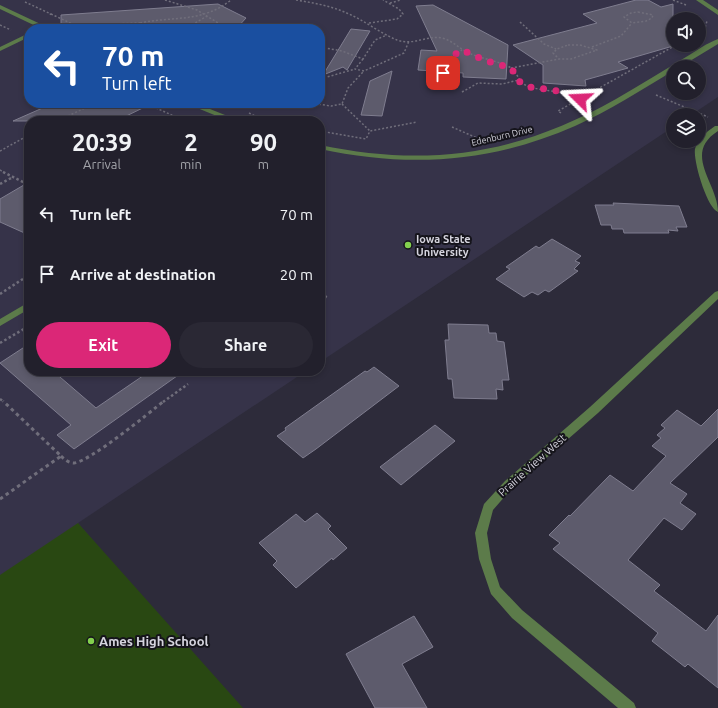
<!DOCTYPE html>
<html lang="en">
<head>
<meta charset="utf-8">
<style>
  body { margin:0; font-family:Ubuntu,sans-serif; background:#2a2834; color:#f1f3f6; height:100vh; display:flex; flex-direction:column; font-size:15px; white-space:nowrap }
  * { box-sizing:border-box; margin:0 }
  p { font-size:13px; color:#a2a3a9 }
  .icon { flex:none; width:22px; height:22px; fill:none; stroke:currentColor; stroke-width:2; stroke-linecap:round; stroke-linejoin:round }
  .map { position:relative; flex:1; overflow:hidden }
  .side { position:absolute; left:24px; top:116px; width:301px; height:260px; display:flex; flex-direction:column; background:#22202c; border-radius:16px; box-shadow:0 2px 6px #0003,0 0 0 1px #3f3e48 }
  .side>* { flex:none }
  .hud { position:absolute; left:24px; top:24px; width:301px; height:84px; border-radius:16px; box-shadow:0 2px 6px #0003,0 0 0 1px #3f3e48; background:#1a4fa0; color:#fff; overflow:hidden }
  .controls { position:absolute; left:666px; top:12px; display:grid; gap:8px }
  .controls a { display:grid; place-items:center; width:40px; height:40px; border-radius:50%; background:#22202c; box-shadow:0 2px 6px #0003,0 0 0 1px #3f3e48; font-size:20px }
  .pin { position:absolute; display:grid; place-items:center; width:34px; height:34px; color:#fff; margin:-17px; border-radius:8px; box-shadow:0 2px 6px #0006 }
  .me { position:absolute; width:44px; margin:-22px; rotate:291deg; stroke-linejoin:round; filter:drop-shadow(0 0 3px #0008) }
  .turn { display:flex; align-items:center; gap:14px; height:84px; padding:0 12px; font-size:18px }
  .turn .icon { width:52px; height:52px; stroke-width:2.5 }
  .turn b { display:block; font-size:28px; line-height:34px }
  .eta { display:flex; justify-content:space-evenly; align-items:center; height:68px; text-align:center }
  .eta b { font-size:24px; font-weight:700; line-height:28px }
  .action { display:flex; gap:8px; margin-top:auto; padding:8px 12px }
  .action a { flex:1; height:46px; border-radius:24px; background:#db2777; color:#fff; font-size:16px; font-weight:700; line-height:46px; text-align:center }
  .action a+a { background:#2a2834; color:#f1f3f6 }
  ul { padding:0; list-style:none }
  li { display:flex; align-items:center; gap:12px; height:60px; padding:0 12px }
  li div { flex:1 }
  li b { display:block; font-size:15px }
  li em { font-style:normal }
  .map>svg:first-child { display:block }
</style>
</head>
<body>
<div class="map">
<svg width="718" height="708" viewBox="0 0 718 708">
  <rect width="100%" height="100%" fill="#2d2b3a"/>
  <path fill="#363349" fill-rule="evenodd" d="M0,0h718v97l-27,18h-18v12l-353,235v-241h-291v250h277l-228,152 161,185h-239zM673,19h26v26h-26zM29,29h291v74h-291zM673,67h26v26h-26z"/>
  <path fill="#294812" d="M78,523l165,185h-243v-133z"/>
  <path fill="#5d5b6c" stroke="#7f7d8f" d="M636,0h12l13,7 12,-3v42l-55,16 10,6 -43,12 1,6 -43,-3v-18l-30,-20 84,-22 -14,-9z
    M218,4l28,14 -10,11h-175v-14z
    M433,5l75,40 -2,34 -43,-2v-4l-45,-3 3,-20 16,1 -21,-45z
    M351,29l19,2 -23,39 -4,-3 -20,8z
    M392,71l-10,45 -21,-1 9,-34z
    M54,103h99l-37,18h-103z
    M29,182v53l-29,-13v-23z
    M613,203l66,3 8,21h-11l2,4 -10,-1 1,3h-45l-1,-4h-11l-1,-4h-10l-6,-20h19z
    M552,239l29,17 -6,5 5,2 -6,6 4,2 -29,21 -4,-2 -7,5 -6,-3 -8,5 -28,-18 14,-10 -4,-2 30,-21 3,2z
    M448,324l40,1 1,8h7l1,8 7,1 5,38h-7l1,10 -7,-1 1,10 -43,-1 -2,-19h-4l-3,-39h4z
    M29,344v27h24l43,37 54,-37h34l-110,78 -17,-14 14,-10 -71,-62z
    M374,367l25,19 -83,63 -13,9 -26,-22 9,-6 -1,-2 49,-35 31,-22 2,1z
    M718,409v28l-48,46 17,11 -7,9 16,11 -14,16 -18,-12 -36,42 32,25 -6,6 52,40 12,-16v73l-30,-24 -3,3 -33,-26 6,-8 -105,-84 7,-6 -11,-8 20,-20 1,1 40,-41 23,16 33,-35 -14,-10 9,-8 -4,-3 8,-7 -4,-3 16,-15 24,16z
    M435,425l20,16 -54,44 -21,-18z
    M317,513l14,13 -3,3 19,19 -14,12 -1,-2 -36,30 -23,-23 4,-4 -18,-18 37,-29 9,8z
    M414,616l19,31 -31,17 25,44h-52l-29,-54z"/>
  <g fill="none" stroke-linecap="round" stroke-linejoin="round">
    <path stroke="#706e7b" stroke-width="1.5" stroke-dasharray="2 2" stroke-linecap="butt" d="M165,0l32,10 31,19
      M296,0c18,3 36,6 53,14 16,7 31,19 48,26 16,6 30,-5 45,-2 12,3 18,12 29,16 9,4 34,9 40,14 8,7 8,16 19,19 17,5 34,3 50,12
      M673,0l13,5
      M25,2l26,12 -3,1
      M390,3l11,-3
      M638,12l15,3 -1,3 -6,3 -14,2 -8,-6 7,-4z
      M51,14l32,15
      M520,22l24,22 12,5
      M369,23l28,-4 6,-5 -4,-5 -16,-9
      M0,25l11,5
      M87,29l23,-5 30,-1
      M143,29l-4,-4 1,-2c33,-7 62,0 91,-23
      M185,29l22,-13
      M699,32l6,-4 2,-7
      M320,36v11
      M568,45h12l17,5 -26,9h-12l-6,-6 4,-4z
      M320,47l22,4 21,8 12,-19 12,-5
      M592,47l29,-11 11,-13
      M363,59l-8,10 9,2 40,-18 5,-12
      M511,68l48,-9
      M320,79l35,-10
      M440,86l6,-26 16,-10
      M462,92l16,-9 24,1 17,-4
      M656,95l52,22
      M145,103l40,18
      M234,103l7,5
      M311,103l20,3 11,-2 6,-16 16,-17
      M342,104l28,27
      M249,113l16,8
      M561,113l-3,-2 118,-66
      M57,121l39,-18
      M452,127l25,11
      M320,131l46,8 4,-8 47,-9
      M0,151l29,-16
      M0,170l5,3"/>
    <path stroke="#706e7b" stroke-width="2.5" stroke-dasharray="2.5 2.5" stroke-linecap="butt" d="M3,172l26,13
      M0,184l13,-7
      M0,294l29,-19
      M320,294l9,4
      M0,343l29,-17
      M0,399l4,3
      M163,402l25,-18"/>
    <path stroke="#706e7b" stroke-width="3" stroke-dasharray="3.5 3.5" stroke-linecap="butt" d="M61,456c4,4 8,7 13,7 15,-1 75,-50 90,-62
      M0,499l61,-43 -58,-55"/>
    <path fill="#5c7b4a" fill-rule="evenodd" d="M696,0h7l15,10v5z
      M0,5l49,23 1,1h-8l-42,-20z
      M29,33v4l-29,14v-4z
      M718,39v5l-38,23h-7v4c-32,19 -64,40 -98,55 -84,37 -166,42 -255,23v-4c109,23 199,9 296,-46 24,-14 47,-28 70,-42 10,-6 21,-14 32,-18z
      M185,103h10l45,18h-11z
      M715,126h3v5c-36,23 0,52 0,81 -11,-4 -25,-51 -23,-63 3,-12 11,-16 20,-23z
      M718,291v8l-120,114 -85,74 -20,23 -6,23 4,26 9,28 22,23 112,93 2,5h-18l-106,-90 -21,-24 -12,-35 -4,-26 9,-29 21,-23 85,-74 125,-115z
      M29,302v7l-29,17v-7z"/>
  </g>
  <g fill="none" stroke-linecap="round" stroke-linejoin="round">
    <path stroke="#db2777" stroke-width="7" stroke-dasharray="0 12.6" d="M443,73l3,-13 16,-10 22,10 27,8 9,14 10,5 23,3 20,5 7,4"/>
  </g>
  <g fill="#83d04e" stroke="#15141b" stroke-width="1.5">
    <circle cx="408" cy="245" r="4"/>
    <circle cx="91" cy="641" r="4"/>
  </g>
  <g text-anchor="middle" stroke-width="4" stroke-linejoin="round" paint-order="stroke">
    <g font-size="9" fill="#d5d4de" stroke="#15141b">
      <text transform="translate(502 136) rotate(-13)" y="3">Edenburn Drive</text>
    </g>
    <g font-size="11" font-weight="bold" fill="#d5d4de" stroke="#15141b" text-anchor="start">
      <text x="416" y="243">Iowa State<tspan x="416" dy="13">University</tspan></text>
    </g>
    <g font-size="11" fill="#d5d4de" stroke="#15141b">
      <text transform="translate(532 465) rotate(-42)" y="4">Prairie View West</text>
    </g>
    <g font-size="13" font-weight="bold" fill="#d5d4de" stroke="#15141b" text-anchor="start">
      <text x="99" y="646">Ames High School</text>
    </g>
  </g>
</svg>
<div class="controls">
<a><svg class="icon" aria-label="sound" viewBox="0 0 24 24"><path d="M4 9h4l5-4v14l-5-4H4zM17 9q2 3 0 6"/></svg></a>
<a><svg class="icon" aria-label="search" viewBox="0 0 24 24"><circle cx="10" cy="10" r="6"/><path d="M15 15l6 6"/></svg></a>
<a><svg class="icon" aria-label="layers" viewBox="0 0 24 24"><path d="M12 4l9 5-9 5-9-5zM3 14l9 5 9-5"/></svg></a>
</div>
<div class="pin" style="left:443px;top:73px;background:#d93025"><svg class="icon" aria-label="arrive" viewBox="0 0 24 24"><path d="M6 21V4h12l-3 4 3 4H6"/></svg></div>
<svg class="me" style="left:580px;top:99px" viewBox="-20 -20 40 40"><path d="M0-17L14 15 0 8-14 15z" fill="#db2777" stroke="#fff" stroke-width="4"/></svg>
<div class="hud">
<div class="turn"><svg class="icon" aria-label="left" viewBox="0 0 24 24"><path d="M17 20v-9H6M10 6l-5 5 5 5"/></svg><div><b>70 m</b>Turn left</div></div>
</div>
<section class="side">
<div class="eta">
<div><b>20:39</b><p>Arrival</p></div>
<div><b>2</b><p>min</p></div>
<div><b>90</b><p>m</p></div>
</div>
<ul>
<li><svg class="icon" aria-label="left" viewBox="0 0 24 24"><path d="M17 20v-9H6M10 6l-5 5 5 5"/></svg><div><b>Turn left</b></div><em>70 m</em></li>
<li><svg class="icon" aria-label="arrive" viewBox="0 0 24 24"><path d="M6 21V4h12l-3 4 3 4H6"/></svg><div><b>Arrive at destination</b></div><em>20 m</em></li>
</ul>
<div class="action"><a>Exit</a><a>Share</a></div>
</section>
</div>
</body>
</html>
